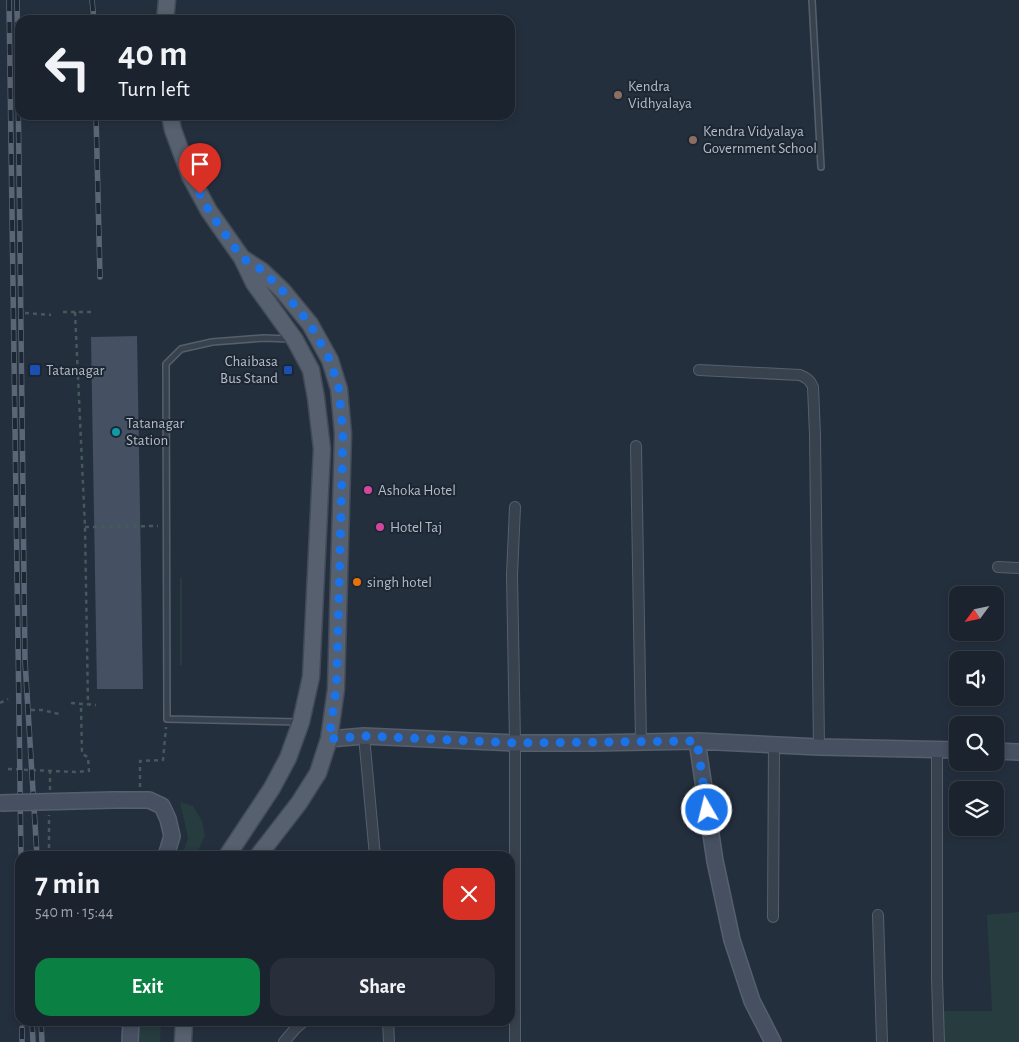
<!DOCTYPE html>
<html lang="en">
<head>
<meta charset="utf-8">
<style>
  body { margin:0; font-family:"Alegreya Sans",sans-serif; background:#282f3a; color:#f1f3f6; height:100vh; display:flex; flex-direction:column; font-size:19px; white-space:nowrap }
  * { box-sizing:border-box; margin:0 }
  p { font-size:16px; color:#a0a4aa }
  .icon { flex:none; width:28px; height:28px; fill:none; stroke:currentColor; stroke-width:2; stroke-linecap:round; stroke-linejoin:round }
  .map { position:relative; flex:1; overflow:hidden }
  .drawer { position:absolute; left:15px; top:851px; width:500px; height:175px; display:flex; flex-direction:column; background:#1b232e; border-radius:15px; box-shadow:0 2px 8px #0003,0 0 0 1px #39404a }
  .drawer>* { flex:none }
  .banner { position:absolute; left:15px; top:15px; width:500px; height:105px; border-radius:15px; box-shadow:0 2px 8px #0003,0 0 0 1px #39404a; background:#1b232e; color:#f1f3f6; overflow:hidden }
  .needle { width:32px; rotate:237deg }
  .controls { position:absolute; left:949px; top:586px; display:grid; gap:10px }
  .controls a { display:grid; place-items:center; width:55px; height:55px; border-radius:10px; background:#1b232e; box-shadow:0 2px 8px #0003,0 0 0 1px #39404a; font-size:25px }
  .pin { position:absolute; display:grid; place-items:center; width:42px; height:42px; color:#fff; margin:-51px -21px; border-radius:50% 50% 50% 0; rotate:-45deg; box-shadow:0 0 5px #0007 }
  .pin .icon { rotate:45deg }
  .me { position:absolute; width:55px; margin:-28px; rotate:352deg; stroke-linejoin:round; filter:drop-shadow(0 0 4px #0008) }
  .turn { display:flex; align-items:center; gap:18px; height:105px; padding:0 20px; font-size:22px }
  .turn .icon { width:65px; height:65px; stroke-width:2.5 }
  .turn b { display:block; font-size:35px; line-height:42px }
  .round { display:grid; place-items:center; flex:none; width:52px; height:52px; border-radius:15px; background:#282f3a }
  .summary { display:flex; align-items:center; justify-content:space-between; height:85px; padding:0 20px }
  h1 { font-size:30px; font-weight:600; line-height:38px }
  .cta { display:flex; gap:10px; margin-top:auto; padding:10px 20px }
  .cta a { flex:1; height:58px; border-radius:15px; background:#0b8043; color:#fff; font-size:20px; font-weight:600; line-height:58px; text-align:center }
  .cta a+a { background:#282f3a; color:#f1f3f6 }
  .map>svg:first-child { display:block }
</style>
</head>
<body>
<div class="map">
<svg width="1019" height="1042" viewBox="0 0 1019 1042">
  <rect width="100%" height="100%" fill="#242f3e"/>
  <path fill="#263c3f" d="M182,577v88h-2v-87z
    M180,802l13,4 9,15 3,14 -9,21h-14l6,-18z
    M1019,912v130h-76l-1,-31h50l-5,-96z
    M139,1021h22l-1,21h-22z"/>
  <path fill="#455162" d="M137,336l6,353h-46l-6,-352z"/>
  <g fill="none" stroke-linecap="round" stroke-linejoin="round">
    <g stroke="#565f6c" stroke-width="8">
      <path id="lane" d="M812,0l9,167
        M290,339l-26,-1 -52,4 -31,7 -15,15 1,355 131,3"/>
    </g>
    <g stroke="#565f6c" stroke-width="12">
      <path id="street" d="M699,370l101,5c7,3 10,5 13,12l2,48 4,312
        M636,446l5,296
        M515,507l-3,68 3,168v299
        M998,567l21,1
        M364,736l11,120
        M937,750v228l2,64
        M878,915l4,127
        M773,917l1,-172
        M388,1021l1,21
        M284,1042l11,-13 9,-8"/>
    </g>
    <g stroke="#565f6c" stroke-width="18">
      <path id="secondary" d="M329,739l35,-3 151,7h77l105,-2 122,6 139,3
        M697,741l18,120 17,79 20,61 21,41
        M995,751l24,1
        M113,800h36l13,6 6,13 4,17 -6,20
        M130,1042l1,-21"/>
    </g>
    <g stroke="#414a57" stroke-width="19">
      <path id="primary" d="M165,20l2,-20
        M170,115l3,15 17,46 19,35 33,47 12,25 41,57 16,30 5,28 6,51 -11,228 -10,45 -13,36 -16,30 -45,68
        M242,258l20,13 21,20 27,33 20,36 9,29 4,45 -7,255 -7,50 -11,34 -19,30 -41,53
        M183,1042l1,-21"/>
    </g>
    <path stroke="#44595c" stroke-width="2.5" stroke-dasharray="4 4" stroke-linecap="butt" d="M63,312h28
      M75,312l10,215 3,178
      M25,313l26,2
      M85,527l73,-1
      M0,703l8,-4
      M71,703l25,2
      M31,710h11l17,4
      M8,769l67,3 14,-1 -1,-14 -6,-3 -1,-49
      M140,787v-26l23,-1 3,-33
      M50,790v-19
      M49,856v-41"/>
    <use href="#lane" stroke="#38414e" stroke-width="5"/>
    <use href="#street" stroke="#38414e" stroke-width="10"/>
    <use href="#secondary" stroke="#465061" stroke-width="15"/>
    <use href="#primary" stroke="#56606e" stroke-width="16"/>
    <g stroke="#5a6575" stroke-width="5.5">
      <path id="rail" d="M9,0l12,856
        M17,0l8,661 12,195
        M92,0l2,20
        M96,115l4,162
        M32,1021l1,21
        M41,1021l1,21
        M22,1028v14"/>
    </g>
    <use href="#rail" stroke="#1d2633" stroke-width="4" stroke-dasharray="11" stroke-linecap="butt"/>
    <g stroke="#565f6c" stroke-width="18" stroke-linecap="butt">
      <path id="secondary-bridge" d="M0,803l113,-3"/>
    </g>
    <use href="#secondary-bridge" stroke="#465061" stroke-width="15"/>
  </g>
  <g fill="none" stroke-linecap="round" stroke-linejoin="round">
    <path stroke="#1a73e8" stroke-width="9" stroke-dasharray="0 16.2" d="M200,194l9,17 33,47 20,12 20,20 28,34 20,36 9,29 4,45 -6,236 -1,19 -7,50 35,-3 151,7 182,-2 10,69"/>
  </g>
  <g fill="#8d6e63" stroke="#1d2633" stroke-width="2">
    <circle cx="618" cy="95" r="5"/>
    <circle cx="693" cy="140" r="5"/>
  </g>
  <g fill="#1a4fb4" stroke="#1d2633" stroke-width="2">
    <rect x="29" y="364" width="12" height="12" rx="2.5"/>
    <rect x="283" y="365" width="10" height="10" rx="2.5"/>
  </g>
  <circle fill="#0f9aa8" stroke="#1d2633" stroke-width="2" cx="116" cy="432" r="5"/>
  <g fill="#d1479c" stroke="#1d2633" stroke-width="2">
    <circle cx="368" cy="490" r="5"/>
    <circle cx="380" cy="527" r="5"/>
  </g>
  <circle fill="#e8710a" stroke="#1d2633" stroke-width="2" cx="357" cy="582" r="5"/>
  <g text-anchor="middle" stroke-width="4" stroke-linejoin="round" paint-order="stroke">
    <g font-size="15" fill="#b4bcc9" stroke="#1d2633" text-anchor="start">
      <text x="628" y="91">Kendra<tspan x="628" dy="17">Vidhyalaya</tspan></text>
      <text x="703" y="136">Kendra Vidyalaya<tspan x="703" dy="17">Government School</tspan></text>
      <text x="278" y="366" text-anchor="end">Chaibasa<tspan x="278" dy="17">Bus Stand</tspan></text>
      <text x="46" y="375">Tatanagar</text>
      <text x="126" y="428">Tatanagar<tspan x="126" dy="17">Station</tspan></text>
      <text x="378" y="495">Ashoka Hotel</text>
      <text x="390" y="532">Hotel Taj</text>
      <text x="367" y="587">singh hotel</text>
    </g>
  </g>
</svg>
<div class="controls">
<a><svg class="needle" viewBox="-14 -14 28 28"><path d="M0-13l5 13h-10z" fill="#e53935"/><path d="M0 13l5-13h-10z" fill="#a0a4aa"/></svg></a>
<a><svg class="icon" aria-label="sound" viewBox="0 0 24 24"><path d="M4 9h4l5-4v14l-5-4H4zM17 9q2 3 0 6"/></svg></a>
<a><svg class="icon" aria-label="search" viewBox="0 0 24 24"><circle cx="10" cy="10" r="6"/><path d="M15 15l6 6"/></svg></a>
<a><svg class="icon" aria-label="layers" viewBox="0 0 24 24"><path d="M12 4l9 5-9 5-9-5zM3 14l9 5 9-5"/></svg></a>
</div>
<div class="pin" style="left:200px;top:194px;background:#d93025"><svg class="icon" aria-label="arrive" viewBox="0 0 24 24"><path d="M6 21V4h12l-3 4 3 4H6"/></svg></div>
<svg class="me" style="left:707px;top:810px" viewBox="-20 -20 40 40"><circle r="17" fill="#1a73e8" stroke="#fff" stroke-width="3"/><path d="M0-11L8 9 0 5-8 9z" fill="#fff"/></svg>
<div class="banner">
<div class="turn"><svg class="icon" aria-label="left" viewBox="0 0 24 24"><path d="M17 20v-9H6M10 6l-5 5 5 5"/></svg><div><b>40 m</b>Turn left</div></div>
</div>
<section class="drawer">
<div class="summary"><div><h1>7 min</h1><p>540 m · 15:44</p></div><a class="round" style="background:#d93025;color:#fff"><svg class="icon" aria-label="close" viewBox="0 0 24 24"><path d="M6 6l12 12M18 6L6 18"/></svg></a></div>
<div class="cta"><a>Exit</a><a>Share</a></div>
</section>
</div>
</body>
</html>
